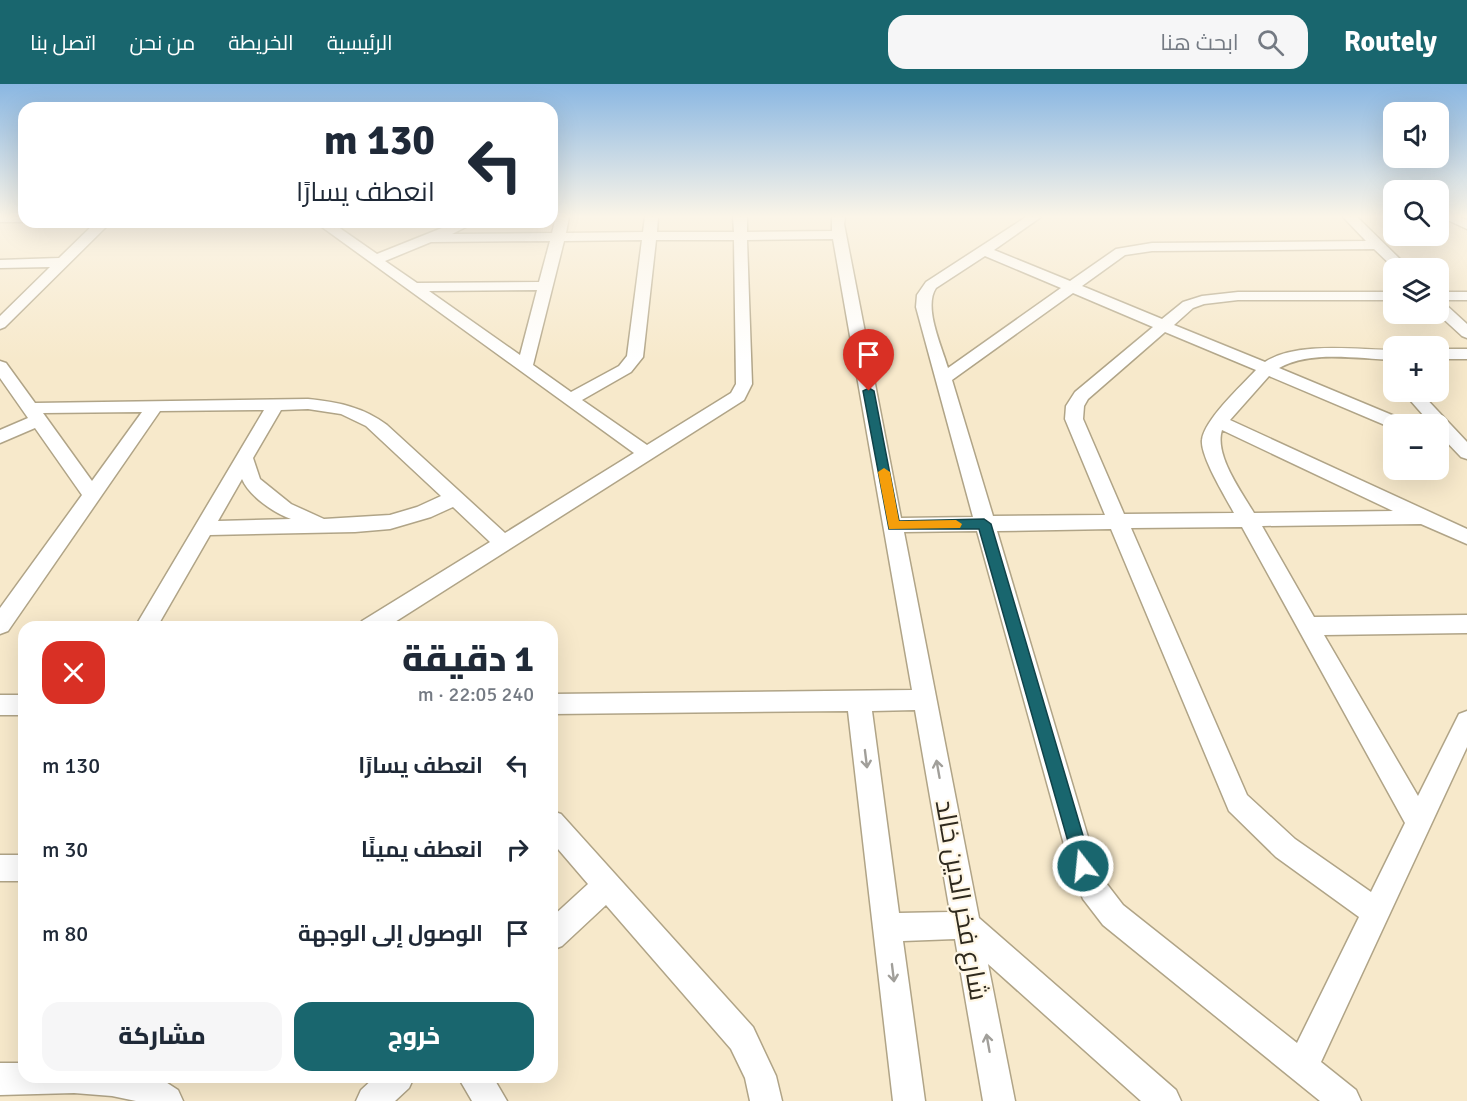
<!DOCTYPE html>
<html lang="ar">
<head>
<meta charset="utf-8">
<style>
  body { margin:0; font-family:Signika,Cairo,sans-serif; background:#f6f6f7; color:#1f2937; direction:rtl; height:100vh; display:flex; flex-direction:column; font-size:22px; white-space:nowrap }
  * { box-sizing:border-box; margin:0 }
  p { font-size:20px; color:#747a83 }
  .icon { flex:none; width:33px; height:33px; fill:none; stroke:currentColor; stroke-width:2; stroke-linecap:round; stroke-linejoin:round }
  .map { position:relative; flex:1; overflow:hidden; direction:ltr }
  .details { position:absolute; left:18px; top:537px; width:540px; height:462px; display:flex; flex-direction:column; background:#fff; border-radius:18px; box-shadow:0 6px 24px #0002; direction:rtl }
  .details>* { flex:none }
  .banner { position:absolute; left:18px; top:18px; width:540px; height:126px; border-radius:18px; box-shadow:0 6px 24px #0002; direction:rtl; background:#fff; color:#1f2937; overflow:hidden }
  .fabs { position:absolute; left:1383px; top:18px; display:grid; gap:12px }
  .fabs a { display:grid; place-items:center; width:66px; height:66px; border-radius:12px; background:#fff; box-shadow:0 6px 24px #0002; font-size:30px }
  .pin { position:absolute; display:grid; place-items:center; width:51px; height:51px; color:#fff; margin:-62px -26px; border-radius:50% 50% 50% 0; rotate:-45deg; box-shadow:0 0 6px #0007 }
  .pin .icon { rotate:45deg }
  .me { position:absolute; width:66px; margin:-33px; rotate:344deg; stroke-linejoin:round; filter:drop-shadow(0 0 4px #0008) }
  .turn { display:flex; align-items:center; gap:21px; height:126px; padding:0 24px; font-size:27px }
  .turn .icon { width:78px; height:78px; stroke-width:2.5 }
  .turn b { display:block; font-size:42px; line-height:51px }
  .round { display:grid; place-items:center; flex:none; width:63px; height:63px; border-radius:18px; background:#f6f6f7 }
  .overview { display:flex; align-items:center; justify-content:space-between; height:102px; padding:0 24px }
  h1 { font-size:36px; font-weight:800; line-height:45px }
  .button { display:flex; gap:12px; margin-top:auto; padding:12px 24px }
  .button a { flex:1; height:69px; border-radius:18px; background:#19666e; color:#fff; font-size:24px; font-weight:800; line-height:69px; text-align:center }
  .button a+a { background:#f6f6f7; color:#1f2937 }
  ul { padding:0; list-style:none }
  li { display:flex; align-items:center; gap:18px; height:84px; padding:0 24px }
  li div { flex:1 }
  li b { display:block; font-size:22px }
  li em { font-style:normal }
  header { display:flex; align-items:center; gap:36px; box-sizing:border-box; height:84px; padding:0 30px; background:#19666e; color:#fff }
  header strong { font-size:28px }
  nav { display:flex; gap:33px; margin-inline-start:auto; font-size:21px }
  .search { width:420px; height:54px; background:#f6f6f7; display:flex; align-items:center; gap:15px; box-sizing:border-box; padding:0 21px; border-radius:18px; color:#747a83; font-size:22px }
  .map>svg:first-child { display:block }
</style>
</head>
<body>
<header>
<strong>Routely</strong>
<div class="search"><svg class="icon" aria-label="search" viewBox="0 0 24 24"><circle cx="10" cy="10" r="6"/><path d="M15 15l6 6"/></svg>ابحث هنا</div>
<nav><a>الرئيسية</a><a>الخريطة</a><a>من نحن</a><a>اتصل بنا</a></nav>
</header>
<div class="map">
<svg width="1467" height="1017" viewBox="0 0 1467 1017">
  <rect width="100%" height="100%" fill="#f7e9cb"/>
  <g fill="none" stroke-linecap="round" stroke-linejoin="round">
    <g stroke="#b0a487" stroke-width="3">
      <path id="minor" d="M0,133h24v5h-24z
        M556,133h13l-3,16 77,-1 2,-15h13l-1,15h77l-1,-15h14v15l85,-1v-14h13l-1,7 57,294 72,-1 -57,-210 1,-12 9,-13 100,-65h15l-47,33 76,31 46,-32 36,-6 214,-2 -23,-24h14l49,48 2,3h-14l-20,-19 -222,2 -27,4 -43,31 80,33 21,-17 19,-6 36,-4h156v8h-156l-34,4 -11,4 -19,17 91,37c32,-21 92,-12 129,-12v10c-36,-1 -83,-10 -115,8l125,52 2,4h-12l-2,4 -123,-52 -39,44 237,109v15l-46,-20 -159,2 52,91 153,-2v18l-143,2 94,161 41,-82 8,-3v36l-146,315 35,28 5,11h-41l-217,-176 -20,-26 -13,-33 -93,-335 -73,1 75,386 197,172 5,11h-40l-153,-137 27,137h-32l-28,-162 -52,2 22,160h-32l-45,-390 -296,3v-20l360,-4 -79,-451 -86,1 5,144 -8,16 -357,227h-28l3,-6 128,-79 -37,-35 -22,10 -41,12 -35,3 -145,3 -53,92h-22l129,-217 -104,1 -152,220 -8,3v-26l82,-113 -47,-67 -35,15v-13l28,-12 -28,-40v-17l6,2 29,40 273,-4c30,3 55,8 79,26l118,108 129,-80 -319,-231h16l46,32 80,-32h19l-24,12 100,-1zM642,156l-15,116 -8,10 -48,26 -38,-27 31,-124zM656,156h78l2,144 -5,9 -84,52 -65,-45 49,-28 12,-15zM550,157l-11,41 -122,1 -32,-22 46,-19zM985,172l76,32 -113,80c-6,-21 -25,-61 -12,-80zM537,206l-17,65 -91,-64zM1073,209l80,34 -78,65 -9,14 -1,13 40,96 -112,1 -41,-136zM1165,248l91,38c-15,16 -52,50 -54,70 -2,16 24,58 32,73l-110,1 -41,-95 1,-13 4,-7zM308,325l33,5 25,12 75,70 -24,11 -27,8 -66,4 -33,-15 -31,-25 -7,-21 28,-48zM142,328l-50,69 -49,-68zM1222,346l171,81 -139,2c-13,-22 -40,-58 -32,-83zM242,395c7,17 32,34 49,40l-73,2zM1242,443l163,296 -34,69 -76,-53 -48,-44 -116,-267zM1111,445l118,282 47,46 83,60 -62,126 -174,-138 -20,-26 -7,-15 -99,-333zM915,626l35,202 -51,1 -27,-202z
        M1441,133h18l8,3v9z
        M96,138h15l-106,105 -5,2v-13l50,-49 -50,1v-8l59,-2z
        M1438,208h29v8h-29z
        M1438,217l5,1 24,22v14l-5,-2 -24,-22z
        M1438,265h29v10h-29z
        M1403,308h17l47,50v17l-6,-2 -23,-24v-9h-7z
        M0,611h24v20h-24z
        M552,727l9,3 192,213 23,49 6,25h-32l-5,-23 -14,-29 -125,-144 -44,41 -10,4v-33l36,-33 -36,-42z
        M0,771h24v26h-24z
        M0,979h24v14h134l20,13 5,11h-47l-24,-5 -38,-3 -74,2z
        M375,993h39l-5,11 -14,13h-39l5,-11z
        M458,993h35l14,24h-35z"/>
    </g>
    <use href="#minor" fill="#fff" fill-rule="evenodd"/>
  </g>
  <defs><path id="oneway-shaft" d="M-6 0H5M1.5-3L5.5 0L1.5 3" fill="none" stroke-width="1.6" stroke-linecap="round" stroke-linejoin="round" transform="scale(1.5)"/></defs>
  <g stroke="#a19f9a">
    <use href="#oneway-shaft" transform="translate(866 675) rotate(83)"/>
    <use href="#oneway-shaft" transform="translate(938 685) rotate(-100)"/>
    <use href="#oneway-shaft" transform="translate(893 889) rotate(83)"/>
    <use href="#oneway-shaft" transform="translate(988 959) rotate(-100)"/>
  </g>
  <linearGradient id="sky" x2="0" y2="1"><stop stop-color="#8ab7e2"/><stop offset="0.48" stop-color="#fbf5e8"/><stop offset="1" stop-color="#fbf5e8" stop-opacity="0"/></linearGradient>
  <rect width="1467" height="276" fill="url(#sky)"/>
  <path fill="#19666e" stroke="#104248" stroke-width="1.5" d="M869,304l5,3 25,130 85,-2 7,5 101,342 -2,6 -7,3 -6,-3 -2,-6 -96,-337h-90l-26,-138z"/>
  <path fill="#f59e0b" d="M884,384l6,4 9,49 57,-1 6,4 -2,4 -71,1 -11,-57z"/>
  <g text-anchor="middle" stroke-width="4.5" stroke-linejoin="round" paint-order="stroke">
    <g font-size="26" fill="#2f2a1e" stroke="#fff7e5">
      <text transform="translate(962 816) rotate(80)" y="9">شارع فخر الدين خالد</text>
    </g>
  </g>
</svg>
<div class="fabs">
<a><svg class="icon" aria-label="sound" viewBox="0 0 24 24"><path d="M4 9h4l5-4v14l-5-4H4zM17 9q2 3 0 6"/></svg></a>
<a><svg class="icon" aria-label="search" viewBox="0 0 24 24"><circle cx="10" cy="10" r="6"/><path d="M15 15l6 6"/></svg></a>
<a><svg class="icon" aria-label="layers" viewBox="0 0 24 24"><path d="M12 4l9 5-9 5-9-5zM3 14l9 5 9-5"/></svg></a>
<a>+</a>
<a>−</a>
</div>
<div class="pin" style="left:869px;top:307px;background:#d93025"><svg class="icon" aria-label="arrive" viewBox="0 0 24 24"><path d="M6 21V4h12l-3 4 3 4H6"/></svg></div>
<svg class="me" style="left:1083px;top:782px" viewBox="-20 -20 40 40"><circle r="17" fill="#19666e" stroke="#fff" stroke-width="3"/><path d="M0-11L8 9 0 5-8 9z" fill="#fff"/></svg>
<div class="banner">
<div class="turn"><svg class="icon" aria-label="left" viewBox="0 0 24 24"><path d="M17 20v-9H6M10 6l-5 5 5 5"/></svg><div><b>130 m</b>انعطف يسارًا</div></div>
</div>
<section class="details">
<div class="overview"><div><h1>1 دقيقة</h1><p>240 m · 22:05</p></div><a class="round" style="background:#d93025;color:#fff"><svg class="icon" aria-label="close" viewBox="0 0 24 24"><path d="M6 6l12 12M18 6L6 18"/></svg></a></div>
<ul>
<li><svg class="icon" aria-label="left" viewBox="0 0 24 24"><path d="M17 20v-9H6M10 6l-5 5 5 5"/></svg><div><b>انعطف يسارًا</b></div><em>130 m</em></li>
<li><svg class="icon" aria-label="right" viewBox="0 0 24 24"><path d="M7 20v-9h11M14 6l5 5-5 5"/></svg><div><b>انعطف يمينًا</b></div><em>30 m</em></li>
<li><svg class="icon" aria-label="arrive" viewBox="0 0 24 24"><path d="M6 21V4h12l-3 4 3 4H6"/></svg><div><b>الوصول إلى الوجهة</b></div><em>80 m</em></li>
</ul>
<div class="button"><a>خروج</a><a>مشاركة</a></div>
</section>
</div>
</body>
</html>
